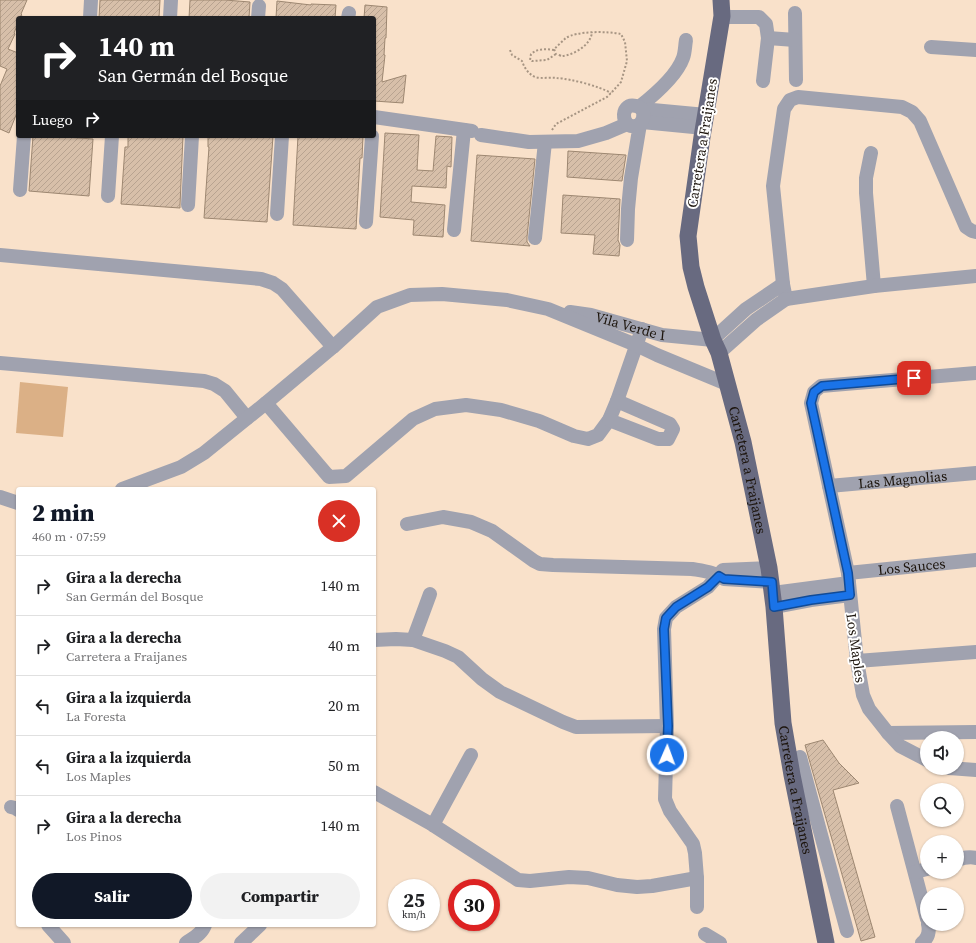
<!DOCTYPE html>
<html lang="es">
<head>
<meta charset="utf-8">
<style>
  body { margin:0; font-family:"Source Serif 4",serif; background:#f2f2f2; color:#202124; height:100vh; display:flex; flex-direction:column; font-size:15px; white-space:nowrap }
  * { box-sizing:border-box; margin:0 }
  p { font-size:13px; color:#757577 }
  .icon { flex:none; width:22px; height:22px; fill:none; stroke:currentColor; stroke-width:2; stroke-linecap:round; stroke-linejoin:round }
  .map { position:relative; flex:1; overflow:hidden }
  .side { position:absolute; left:16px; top:487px; width:360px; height:440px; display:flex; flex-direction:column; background:#fff; border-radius:4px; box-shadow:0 1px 3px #0004 }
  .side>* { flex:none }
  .top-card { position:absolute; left:16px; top:16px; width:360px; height:122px; border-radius:4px; box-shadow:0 1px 3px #0004; background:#202124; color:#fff; overflow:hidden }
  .fabs { position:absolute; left:920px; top:731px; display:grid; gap:8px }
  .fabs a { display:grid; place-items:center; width:44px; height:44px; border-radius:50%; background:#fff; box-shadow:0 1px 3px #0004; font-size:20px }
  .speed { position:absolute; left:388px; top:879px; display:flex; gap:8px; font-size:20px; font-weight:700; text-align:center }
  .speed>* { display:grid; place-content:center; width:52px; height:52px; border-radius:50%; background:#fff; box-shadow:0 1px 3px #0004; line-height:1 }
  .speed small { font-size:10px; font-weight:400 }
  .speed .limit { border:6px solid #d22; background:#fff; color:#111 }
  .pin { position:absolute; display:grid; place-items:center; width:34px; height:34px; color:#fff; margin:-17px; border-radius:8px; box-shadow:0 2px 6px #0006 }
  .me { position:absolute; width:44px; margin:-22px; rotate:2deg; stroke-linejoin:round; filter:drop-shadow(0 0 3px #0008) }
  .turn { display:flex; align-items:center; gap:14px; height:84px; padding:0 16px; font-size:18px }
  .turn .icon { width:52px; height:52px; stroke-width:2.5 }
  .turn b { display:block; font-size:28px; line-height:34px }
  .then { display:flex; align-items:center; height:38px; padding:0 16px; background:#0003; gap:8px; font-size:15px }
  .round { display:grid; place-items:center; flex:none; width:42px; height:42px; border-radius:21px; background:#f2f2f2 }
  .overview { display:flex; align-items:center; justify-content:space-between; height:68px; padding:0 16px }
  h1 { font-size:24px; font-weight:800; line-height:30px; color:#111827 }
  .cta { display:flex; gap:8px; margin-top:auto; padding:8px 16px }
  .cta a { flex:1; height:46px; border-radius:24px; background:#111827; color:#fff; font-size:16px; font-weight:800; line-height:46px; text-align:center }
  .cta a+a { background:#f2f2f2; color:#202124 }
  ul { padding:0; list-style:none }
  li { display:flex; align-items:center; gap:12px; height:60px; padding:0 16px; border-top:1px solid #e0e0e0 }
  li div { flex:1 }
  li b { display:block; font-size:15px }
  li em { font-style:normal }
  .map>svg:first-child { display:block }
</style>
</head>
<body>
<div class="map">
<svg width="976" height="943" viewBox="0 0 976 943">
  <defs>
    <pattern id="building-hatch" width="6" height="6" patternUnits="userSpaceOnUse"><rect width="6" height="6" fill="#d7bfa9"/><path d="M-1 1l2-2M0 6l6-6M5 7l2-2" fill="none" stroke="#b8a390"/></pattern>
  </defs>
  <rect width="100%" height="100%" fill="#f9e1ca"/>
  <path fill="#dbb086" d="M20,382l48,5 -5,50 -47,-4z"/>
  <path fill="url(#building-hatch)" stroke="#9d8771" d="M0,0h27l-6,14 1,1 -2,3h-2v5l-4,10 1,1 -7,15 10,4v57l-9,23 -9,-4v-43l7,-17 -7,-3z
    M100,0h60l-1,18h-60z
    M190,0h35l25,2 -1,16h-60z
    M277,1l34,4v-1l25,1 -1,13h-59z
    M365,5l22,2 -1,31h-1l-1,17h1l-3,27 24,-7 -3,28 -29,-2v-83h-10z
    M385,133l34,2 -2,35 16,1 3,-35 16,1 -1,30 -4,-1 -1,22 -34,-2 -1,16 34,3 -2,32 -30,-2 1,-15 -34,-3z
    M33,136h18l42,3 -4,57 -60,-5z
    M128,136h55l-3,69v3l-59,-4 4,-57h3z
    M208,136h65l-6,86 -63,-4 5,-71h-1z
    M298,136h65l-1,22h-2l-4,71 -63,-4z
    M568,151l58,4 -4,26 -55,-4z
    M477,155l58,4 -8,78v5l3,4 -59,-5z
    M563,195l57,4 -2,41 2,5 -1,11 -26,-2 2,-19 -34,-2z
    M823,740l16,23 20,20 -26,7 42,147 -14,4 -56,-196z"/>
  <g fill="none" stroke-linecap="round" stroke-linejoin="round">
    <path stroke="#a79583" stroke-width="2" stroke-dasharray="2 2" stroke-linecap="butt" d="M510,50l2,5 10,6c2,6 6,13 13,16 7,2 15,0 22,1 14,1 42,8 54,15
      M554,50c-8,-1 -16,-2 -23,4l-1,6 2,1 15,-1 9,-6
      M552,130l4,-6 51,-27 5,-5 9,-10 6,-21 -2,-19 -4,-8c-13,-3 -45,-3 -55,4 -4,3 -8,8 -12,11l2,5c1,0 5,2 6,2 12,-1 29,-11 30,-24"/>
    <g stroke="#a0a2af" stroke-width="14">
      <path d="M795,13l1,67"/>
      <path d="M722,16l8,1h29l7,7 2,14 -5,43"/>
      <path d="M90,18l1,-18"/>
      <path d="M170,18l1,-18"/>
      <path d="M258,18l1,-12"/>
      <path d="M348,18l1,-5"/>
      <path d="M768,38l27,2"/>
      <path d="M931,47l45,3"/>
      <path d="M639,107c14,-11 38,-32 44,-49 2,-5 2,-12 3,-18"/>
      <path d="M642,109l64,6"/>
      <path d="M374,117l98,14"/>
      <path d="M642,122l62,6"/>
      <path d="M481,135l48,7 49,-1 28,-8 21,-9"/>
      <path d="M871,153l-5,25v15l8,93"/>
      <path d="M20,190l4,-54"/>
      <path d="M108,196l4,-60"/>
      <path d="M188,205l4,-69"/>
      <path d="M277,214l5,-78"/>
      <path d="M366,222l6,-86"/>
      <path d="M454,230l10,-100"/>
      <path d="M976,232l-4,-1 -6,-4 -46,-106 -8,-9 -10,-5 -104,-10 -8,3 -6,9 -11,77 10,98 3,15 88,-13 102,-10"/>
      <path d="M535,238l10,-96"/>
      <path d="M627,240l1,-31 3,-31 9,-54c5,-6 5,-16 -4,-18 -18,-5 -15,29 4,18"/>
      <path d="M0,255l261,24 12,4 9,6 51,58"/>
      <path id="s1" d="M570,312l21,3 71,20 51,5"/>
      <path d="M713,339l33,-30 37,-25"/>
      <path d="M719,353l37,-33 30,-21"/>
      <path d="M0,363l204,18 10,3 11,7 22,27"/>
      <path d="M266,403l63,74 17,-1 67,-57 22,-10 31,-4 35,5 38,11 35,15 14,3 10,-4 11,-15 8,-19 25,-72"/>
      <path d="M609,420l49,19h10l5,-10 -3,-5 -53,-23"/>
      <path id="s2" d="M829,486l147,-13"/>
      <path d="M122,489l59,-22 23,-14 62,-50 67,-56 44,-40 33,-12 32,-1 65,6 41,9 88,36 21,10 70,29"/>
      <path d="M0,497l18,6"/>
      <path d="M407,524l36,-7 28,5 21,9 42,30 6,3 13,1 139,4c12,2 23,3 32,10l47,3"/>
      <path id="s3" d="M848,573l128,-13"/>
      <path d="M773,593l76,-10"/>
      <path d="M774,607l37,-7 39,-5"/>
      <path d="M374,640l22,-1 17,1 32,11 13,6 24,22 18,13 63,30 13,5 91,-1"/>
      <path d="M413,640l17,-46"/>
      <path d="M857,661l119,-9"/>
      <path d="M888,733l88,-1"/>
      <path d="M800,757l47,174"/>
      <path d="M927,760l-27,-14 -12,-13 -19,-24 -6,-14 -6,-34 -9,-88 -37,-170 3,-11 7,-6 155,-13"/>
      <path d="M949,768l27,2"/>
      <path d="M374,792l59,33 85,55 12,1 39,-4 19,1 29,7 20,2 15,-1 45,-8"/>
      <path d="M897,806l30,113"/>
      <path d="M11,807l4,1 3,2"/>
      <path d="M433,825l38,-70"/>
      <path d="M957,860c6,-2 12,-4 19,-2"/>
      <path d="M915,872l12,-3"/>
      <path d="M697,907v-29l-2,-25 -2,-9 -23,-33 -5,-12 2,-73 -3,-97 2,-11 10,-11 32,-20 15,-17 46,-2"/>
      <path d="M48,925l16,18"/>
      <path d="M705,934l15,9"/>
      <path d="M186,943c7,-5 16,-9 19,-18"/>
      <path d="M241,943l19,-18"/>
      <path d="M922,943c6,-5 8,-11 6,-19"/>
    </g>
    <path stroke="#686a80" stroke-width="17" id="s4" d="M721,0l1,16 -20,121 -14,99 3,31 5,20 17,53 6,13 24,89 26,126 5,39 9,116 9,52 34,168"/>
  </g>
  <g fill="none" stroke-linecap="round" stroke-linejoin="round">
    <g stroke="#114b97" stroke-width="10">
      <path id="route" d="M667,755l1,-29 -4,-97 2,-11 10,-11 32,-20 11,-11 5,3 48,3 2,25 37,-7 39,-5 -2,-22 -37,-170 3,-11 8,-6 92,-8"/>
    </g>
    <use href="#route" stroke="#1a73e8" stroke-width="7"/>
  </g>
  <g text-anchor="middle" stroke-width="4" stroke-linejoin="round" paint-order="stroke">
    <g font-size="14" fill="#1c140c" stroke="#fff">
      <text transform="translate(702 143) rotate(-81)" y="5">Carretera a Fraijanes</text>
      <text dy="5" stroke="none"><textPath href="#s1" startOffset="62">Vila Verde I</textPath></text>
      <text dy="5" stroke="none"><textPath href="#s4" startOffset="481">Carretera a Fraijanes</textPath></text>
      <text dy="5" stroke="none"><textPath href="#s2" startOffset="74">Las Magnolias</textPath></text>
      <text dy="5" stroke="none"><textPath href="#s3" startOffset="64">Los Sauces</textPath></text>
      <text transform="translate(856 648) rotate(82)" y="5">Los Maples</text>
      <text dy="5" stroke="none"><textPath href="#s4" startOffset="805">Carretera a Fraijanes</textPath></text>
    </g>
  </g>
</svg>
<div class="fabs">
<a><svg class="icon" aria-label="sound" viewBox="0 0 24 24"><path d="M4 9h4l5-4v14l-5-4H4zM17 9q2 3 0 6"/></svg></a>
<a><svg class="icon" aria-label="search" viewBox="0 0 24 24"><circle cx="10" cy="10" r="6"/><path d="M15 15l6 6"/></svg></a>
<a>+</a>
<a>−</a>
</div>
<div class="speed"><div>25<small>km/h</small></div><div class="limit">30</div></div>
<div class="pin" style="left:914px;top:378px;background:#d93025"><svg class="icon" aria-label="arrive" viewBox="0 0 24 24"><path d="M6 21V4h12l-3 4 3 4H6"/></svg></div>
<svg class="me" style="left:667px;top:755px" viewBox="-20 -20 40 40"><circle r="17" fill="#1a73e8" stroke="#fff" stroke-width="3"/><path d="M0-11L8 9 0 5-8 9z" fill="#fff"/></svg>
<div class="top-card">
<div class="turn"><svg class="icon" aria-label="right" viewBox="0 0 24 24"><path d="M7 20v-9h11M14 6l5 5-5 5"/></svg><div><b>140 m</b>San Germán del Bosque</div></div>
<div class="then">Luego<svg class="icon" aria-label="right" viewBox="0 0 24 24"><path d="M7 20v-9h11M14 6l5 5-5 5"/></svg></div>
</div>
<section class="side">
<div class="overview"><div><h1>2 min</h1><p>460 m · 07:59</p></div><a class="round" style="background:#d93025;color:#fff"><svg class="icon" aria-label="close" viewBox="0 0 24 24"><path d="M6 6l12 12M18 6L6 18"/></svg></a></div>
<ul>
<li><svg class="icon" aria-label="right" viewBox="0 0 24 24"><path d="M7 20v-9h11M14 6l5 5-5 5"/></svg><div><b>Gira a la derecha</b><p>San Germán del Bosque</p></div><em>140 m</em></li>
<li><svg class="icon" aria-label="right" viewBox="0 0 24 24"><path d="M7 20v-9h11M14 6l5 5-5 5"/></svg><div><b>Gira a la derecha</b><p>Carretera a Fraijanes</p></div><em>40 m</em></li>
<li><svg class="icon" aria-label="left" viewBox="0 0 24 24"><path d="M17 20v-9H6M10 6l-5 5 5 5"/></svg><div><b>Gira a la izquierda</b><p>La Foresta</p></div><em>20 m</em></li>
<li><svg class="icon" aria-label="left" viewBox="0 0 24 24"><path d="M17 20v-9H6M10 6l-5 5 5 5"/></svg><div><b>Gira a la izquierda</b><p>Los Maples</p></div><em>50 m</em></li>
<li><svg class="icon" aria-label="right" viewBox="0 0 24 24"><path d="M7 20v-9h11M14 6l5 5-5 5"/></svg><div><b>Gira a la derecha</b><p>Los Pinos</p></div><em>140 m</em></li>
</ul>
<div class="cta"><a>Salir</a><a>Compartir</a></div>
</section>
</div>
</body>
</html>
